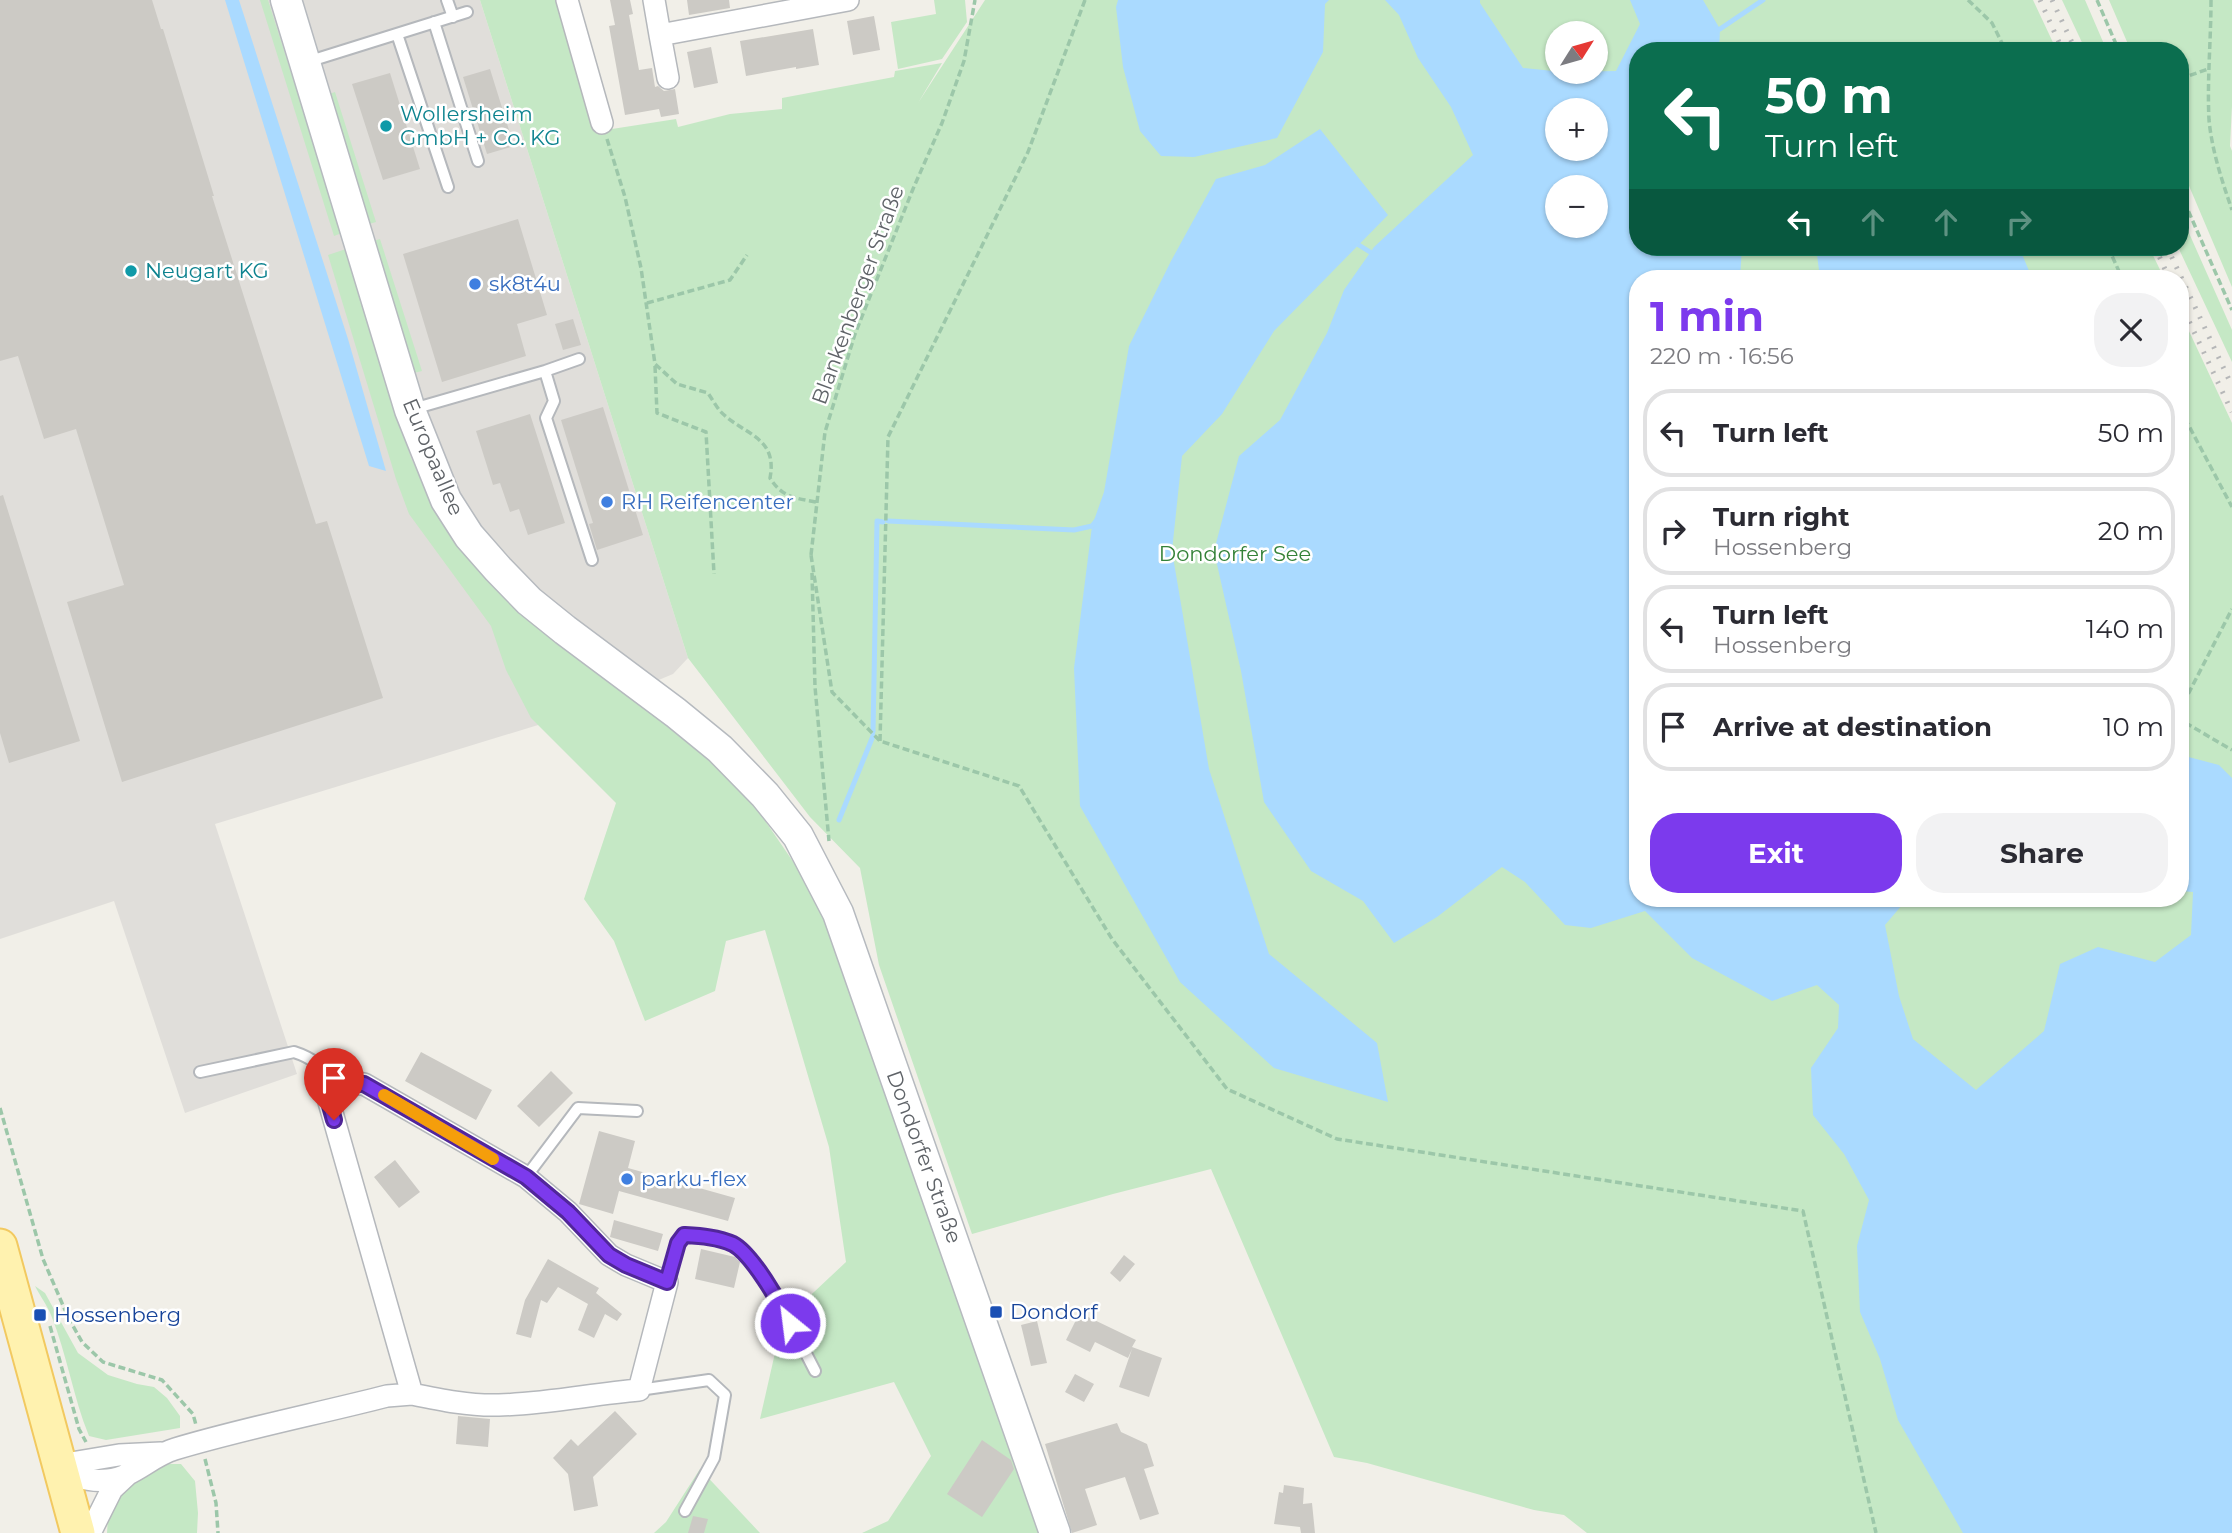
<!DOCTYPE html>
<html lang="en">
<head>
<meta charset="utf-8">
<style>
  body { margin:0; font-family:Montserrat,sans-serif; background:#f2f2f3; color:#2b2b33; height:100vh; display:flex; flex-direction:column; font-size:26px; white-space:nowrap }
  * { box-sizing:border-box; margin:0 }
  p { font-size:23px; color:#7c7c81 }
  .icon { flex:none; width:38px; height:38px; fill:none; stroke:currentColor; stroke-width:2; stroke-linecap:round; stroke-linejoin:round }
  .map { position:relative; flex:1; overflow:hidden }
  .drawer { position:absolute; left:1629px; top:270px; width:560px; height:637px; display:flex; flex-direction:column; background:#fff; border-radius:28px; box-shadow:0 2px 5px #0004 }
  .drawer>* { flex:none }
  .banner { position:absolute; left:1629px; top:42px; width:560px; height:214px; border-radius:28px; box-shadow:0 2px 5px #0004; background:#0b6e4f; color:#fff; overflow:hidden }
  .needle { width:46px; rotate:53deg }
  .controls { position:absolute; left:1545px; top:21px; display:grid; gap:14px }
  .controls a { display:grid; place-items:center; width:63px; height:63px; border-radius:50%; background:#fff; box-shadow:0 2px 5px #0004; font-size:35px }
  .pin { position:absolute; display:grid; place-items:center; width:60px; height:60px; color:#fff; margin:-72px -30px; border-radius:50% 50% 50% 0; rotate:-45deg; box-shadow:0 0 7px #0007 }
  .pin .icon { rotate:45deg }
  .me { position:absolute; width:77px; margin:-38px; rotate:331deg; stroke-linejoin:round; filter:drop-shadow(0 0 5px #0008) }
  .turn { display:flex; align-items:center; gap:24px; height:147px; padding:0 21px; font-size:32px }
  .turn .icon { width:91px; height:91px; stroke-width:2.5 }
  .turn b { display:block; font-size:49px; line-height:60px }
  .lanes { display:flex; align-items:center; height:66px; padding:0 21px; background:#0003; justify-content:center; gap:35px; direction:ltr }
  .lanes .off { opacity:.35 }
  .round { display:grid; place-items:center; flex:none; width:74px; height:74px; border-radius:28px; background:#f2f2f3 }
  .head { display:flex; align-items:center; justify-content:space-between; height:119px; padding:0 21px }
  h1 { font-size:42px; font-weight:700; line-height:52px; color:#7c3aed }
  .primary-button { display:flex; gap:14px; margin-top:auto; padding:14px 21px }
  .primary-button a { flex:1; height:80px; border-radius:28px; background:#7c3aed; color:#fff; font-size:28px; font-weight:700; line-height:80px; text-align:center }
  .primary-button a+a { background:#f2f2f3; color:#2b2b33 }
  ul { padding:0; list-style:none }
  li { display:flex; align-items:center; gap:21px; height:88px; margin:0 14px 10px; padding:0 7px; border:4px solid #e1e1e2; border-radius:28px }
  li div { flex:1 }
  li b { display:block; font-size:26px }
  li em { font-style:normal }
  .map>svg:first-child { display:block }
</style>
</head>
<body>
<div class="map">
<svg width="2232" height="1533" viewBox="0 0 2232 1533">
  <rect width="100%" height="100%" fill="#f1efe8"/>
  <path fill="#e0deda" d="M0,0h480l208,658 -15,16 -86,36 -372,114 82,250 -112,39 -71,-212 -114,38z"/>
  <path fill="#c5e8c5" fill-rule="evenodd" d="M260,0h8l74,233 -8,3z
    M480,0h80l52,129 64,-10 2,8 52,-13 52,-5v-11l112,-21 1,-6 47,-8 -24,40 67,-103h1048l24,51h-419v196h511l15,31h-526v620h542l1,-584 51,109v1110h-645l-23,-18 -30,-5 -167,-47 -33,-6 -123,-288 -98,25 -141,40 -93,-269 -19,-97 -50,-51 -122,-159zM1558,33h38v39h-38zM1558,110h38v39h-38zM1558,187h38v39h-38z
    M934,0h31l2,22 -25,37 -44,10 -7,-47 45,-8z
    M2062,0h23l22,51h-21z
    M2109,0h123v106l-2,40 2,5v136l-51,-120 -1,-116h-49z
    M335,92l41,130 -7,2 -40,-130z
    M2181,215l51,115v32l-54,-115h2z
    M380,239l42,132 -8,2 -41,-132z
    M346,249l65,209 21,43 269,243 52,59 67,98 220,632h-178l26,-12 43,-65 -37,-74 -134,37 22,-97 64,-60 -17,-115 -64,-217 -39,11 -11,50 -70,30 -31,-80 -30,-42 32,-96 -85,-85 -25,-48 -15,-44 -82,-112 -13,-35 -68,-224z
    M35,1286l10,7 33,60 30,22 29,9 17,3 13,11 13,18v12l-74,12 -17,-4c-16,-39 -22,-82 -38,-121 -4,-10 -11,-19 -16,-29z
    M157,1464h24l14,17 3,32 -1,20h-90l1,-16 9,-29z
    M700,1469l60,64h-106l12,-11z"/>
  <path fill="#aadaff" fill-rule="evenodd" d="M225,0h14l109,339 38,132 -17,-5z
    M1118,0h211l-4,4 -2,48 -46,86 -83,19 -33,-1 -21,-25 -17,-64 -7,-60z
    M1385,0h95v3l43,65 40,4 53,-1 24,-47 -10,-24h73l17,29 -1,22h-81v196h104l-2,31h-102v620h270l-23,27 14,71 14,43 63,51 68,-59 16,-67 38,-17 57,15 36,-27 2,-43 -12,-1v-136l38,10 13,13v755h-269l-65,-113 -18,-61 -20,-47 -3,-66 12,-46 -25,-46 -31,-39 -2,-47 27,-40 1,-23 -22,-20 -45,16 -80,-43 -47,-47 -54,17 -26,-3 -40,-43 -23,-15 -65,50 -43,26 -31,-42 -52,-30 -47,-69 -23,-131 -27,-120 25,-95 41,-36 47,-87 17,-43 30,-43 99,-92 -22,-48 -33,-49 -19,-43zM1596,110v39h-38v-39zM1596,187v39h-38v-39z
    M1320,129l68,86 -114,116 -52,83 -40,42 -10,95 37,218 60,185 108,89 11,59 -114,-34 -94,-86 -100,-176 -6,-138 18,-142 12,-34 25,-146 42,-85 45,-82 49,-14z
    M1816,247h203l13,31h-212z"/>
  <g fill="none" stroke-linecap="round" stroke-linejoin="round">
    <path stroke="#aadaff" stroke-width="5" d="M1720,29l43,-29
      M1354,242l16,10
      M888,521l186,9 18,-4 4,-5
      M873,732l4,-211 6,1
      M839,820l34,-84"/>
  </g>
  <path fill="#cccac5" d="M0,0h152l9,29h2l51,167h-2l104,328 11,-3 56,177 -261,84 -55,-180 57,-17 -48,-156 -32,10 -26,-83 -18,5z
    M610,0h20l3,14 -4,1 10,55 13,-2 3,19 3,-1 6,5 11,-2 4,25 -18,3 -2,-8 -34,6 -16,-89 6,-1z
    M687,0h42l1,8 -41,7z
    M874,16l6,34 -27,5 -6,-34z
    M813,29l6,36 -23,4v-2l-50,9 -6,-35z
    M711,47l7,36 -24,5 -7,-36z
    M490,69l24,77 -27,8 -24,-77z
    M390,73l30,96 -37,11 -31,-96z
    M518,219l29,96 -30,9 9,32 -84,26 -39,-128z
    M573,319l8,26 -18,5 -8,-26z
    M603,407l40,128 -46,15 -8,-26 4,-1 -32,-103z
    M530,414l35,109 -37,12 -9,-26 -9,3 -10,-29 -7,2 -17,-54z
    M3,495l77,246 -71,22 -9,-30v-237z
    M421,1052l71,38 -16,30 -71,-39z
    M551,1071l22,22 -34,34 -22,-21z
    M599,1131l36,10 -7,27 107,30 -7,23 -109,-30 -6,23 -34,-10z
    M395,1160l25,32 -21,16 -25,-31z
    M614,1220l49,14 -5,17 -48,-14z
    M701,1249l34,8 5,5 -6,26 -39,-9z
    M1124,1255l11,9 -15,18 -10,-9z
    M548,1259l51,29 -3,5 26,21 -5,7 -12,-7 -11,24 -16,-8 10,-26 -30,-17 -11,16 -6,-3 -10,38 -15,-4 9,-34z
    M1088,1317l48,23 -4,7 30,11 -13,39 -30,-10 13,-38 -4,9 -33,-16 -5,10 -24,-12 11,-22 9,4z
    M1037,1321l10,42 -16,3 -10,-41z
    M1075,1374l19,10 -10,18 -19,-10z
    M615,1411l22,23 -44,43 5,29 -24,5 -6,-37 -15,-16 18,-19 7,7z
    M458,1416l32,3 -2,28 -32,-3z
    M1117,1423l4,9 26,12 7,22 -10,3 15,45 -19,6 -15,-43 -40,12 12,36 -25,8 -27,-89z
    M982,1440l29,20 3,9 -32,48 -35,-23z
    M1284,1485l20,3 -1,16 9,-1 3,30h-14l-1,-6 -26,-3 5,-32 4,1z
    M693,1516l15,3 -4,14h-16z"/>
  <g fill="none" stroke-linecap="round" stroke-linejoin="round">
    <g stroke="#b5b8bc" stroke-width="14">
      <path id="service" d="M447,0l6,17
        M434,22l44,139
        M397,34l51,153
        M307,62l160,-50
        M545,371l9,30 -8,17 46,142
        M413,409l132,-38 34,-12
        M200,1072l94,-20c19,6 29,15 40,31
        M526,1177l52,-69 59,3
        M667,1282l11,-39 6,-8 21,1 29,8 23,25 21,30 37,72
        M639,1390l70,-10 16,15 -11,63 -29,53"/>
    </g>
    <g stroke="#b5b8bc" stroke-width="24">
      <path id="minor" d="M567,0l35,123
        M654,0l6,35 188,-35
        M660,35l8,43
        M59,1465c15,13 30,17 49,15 26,-3 43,-24 67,-31 70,-21 142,-35 212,-53l25,-2 -85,-299 7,-12 30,1 162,93 42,35 41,43 17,10 41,17 -28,108c-47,4 -93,14 -140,15 -29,1 -58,-5 -87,-11
        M59,1465l60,-10 42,-2
        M90,1533l22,-44 15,-14"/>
    </g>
    <g stroke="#b6babf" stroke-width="33">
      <path id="secondary" d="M286,0l124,410 36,90 23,36 29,33 31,32 36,29 111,83 44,36 45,46 33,41 40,77 217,620"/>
    </g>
    <g stroke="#f2c960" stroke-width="37">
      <path id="primary" d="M0,1246l78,287"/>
    </g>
    <path stroke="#9cc7a9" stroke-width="3.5" stroke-dasharray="7 3.5" stroke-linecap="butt" d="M1968,0l24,23 14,28
      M2097,0l22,51
      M2211,0c0,40 -4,80 -2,120 3,31 13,61 23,90
      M2180,79l28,-10
      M607,139l18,58 16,71 14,96 22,20 31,9c4,6 8,13 12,18 23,24 58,25 50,67 12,19 24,20 46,24
      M2180,192l52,118
      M2108,247l14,31
      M647,303l83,-23 17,-25
      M655,366l2,47 49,19 8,142
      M2180,409l52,98
      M811,555l21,137 48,49 139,45 93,153 115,150 110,50 466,72 73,322
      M811,555l14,-123 30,-98 58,-145 29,-66 22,-62 11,-61
      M812,573l3,114 14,154
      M2180,713l2,-7 50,-97
      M2180,714l4,8 48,28
      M880,741l8,-304 140,-285 57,-152
      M0,1108l43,151 25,58 14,25 21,20 59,18 31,34 3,11
      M50,1326l29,103 7,13
      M205,1459l11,44 2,30"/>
    <use href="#service" stroke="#fff" stroke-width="10"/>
    <use href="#minor" stroke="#fff" stroke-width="21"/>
    <use href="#secondary" stroke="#fff" stroke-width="30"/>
    <use href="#primary" stroke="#fff2af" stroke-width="33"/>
    <path stroke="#b6b7b8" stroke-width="5" stroke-dasharray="2 9" stroke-linecap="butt" d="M2040,0l23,51
      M2052,0l24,51
      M2155,247l14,31
      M2167,247l65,139
      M2180,302l52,110"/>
  </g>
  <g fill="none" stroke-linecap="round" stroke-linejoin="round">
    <g stroke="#51269a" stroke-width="18">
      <path id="route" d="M334,1120l-7,-25 7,-12 30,1 162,93 42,35 41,43 17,10 41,17 11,-39 6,-8c16,1 34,2 49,9 19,10 47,59 57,79"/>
    </g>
    <use href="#route" stroke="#7c3aed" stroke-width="12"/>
    <path stroke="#f59e0b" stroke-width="12" d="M384,1095l109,64"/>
  </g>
  <g fill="#0f9aa8" stroke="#fff" stroke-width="2.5">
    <circle cx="386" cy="126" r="7"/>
    <circle cx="131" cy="271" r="7"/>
  </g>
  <g fill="#3f7fe0" stroke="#fff" stroke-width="2.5">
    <circle cx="475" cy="284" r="7"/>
    <circle cx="607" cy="502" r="7"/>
    <circle cx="627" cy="1179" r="7"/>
  </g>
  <g fill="#1a4fb4" stroke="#fff" stroke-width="2.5">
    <rect x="989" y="1305" width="14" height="14" rx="3.5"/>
    <rect x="33" y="1308" width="14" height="14" rx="3.5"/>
  </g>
  <g text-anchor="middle" stroke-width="5" stroke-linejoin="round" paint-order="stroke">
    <g font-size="21" fill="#0d838f" stroke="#fff" text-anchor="start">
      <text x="400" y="121">Wollersheim<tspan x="400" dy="24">GmbH + Co. KG</tspan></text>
      <text x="145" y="278">Neugart KG</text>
    </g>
    <g font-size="21" fill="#366cbe" stroke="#fff" text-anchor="start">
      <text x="489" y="291">sk8t4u</text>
      <text x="621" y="509">RH Reifencenter</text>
      <text x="641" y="1186">parku-flex</text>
    </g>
    <g font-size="21" fill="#5f6368" stroke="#fff">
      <text transform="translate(858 295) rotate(-70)" y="7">Blankenberger Straße</text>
      <text transform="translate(433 457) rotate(67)" y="7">Europaallee</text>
      <text transform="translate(924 1157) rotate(70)" y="7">Dondorfer Straße</text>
    </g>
    <g font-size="21" fill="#348238" stroke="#fff">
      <text x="1235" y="561">Dondorfer See</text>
    </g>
    <g font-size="21" fill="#164399" stroke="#fff" text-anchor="start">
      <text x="1010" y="1319">Dondorf</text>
      <text x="54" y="1322">Hossenberg</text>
    </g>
  </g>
</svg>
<div class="controls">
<a><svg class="needle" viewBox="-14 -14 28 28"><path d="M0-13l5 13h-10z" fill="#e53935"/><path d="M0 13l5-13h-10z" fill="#7c7c81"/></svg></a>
<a>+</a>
<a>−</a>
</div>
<div class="pin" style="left:334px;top:1120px;background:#d93025"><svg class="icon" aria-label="arrive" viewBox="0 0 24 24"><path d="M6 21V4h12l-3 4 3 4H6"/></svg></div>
<svg class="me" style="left:790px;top:1323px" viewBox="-20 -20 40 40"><circle r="17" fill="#7c3aed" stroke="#fff" stroke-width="3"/><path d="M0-11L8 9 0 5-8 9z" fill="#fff"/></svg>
<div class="banner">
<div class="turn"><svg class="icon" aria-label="left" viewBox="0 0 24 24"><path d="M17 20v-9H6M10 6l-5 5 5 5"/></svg><div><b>50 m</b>Turn left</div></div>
<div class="lanes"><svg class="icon" aria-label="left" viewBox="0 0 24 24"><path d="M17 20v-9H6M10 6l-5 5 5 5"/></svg><svg class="icon off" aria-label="ahead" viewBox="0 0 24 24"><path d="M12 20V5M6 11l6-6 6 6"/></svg><svg class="icon off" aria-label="ahead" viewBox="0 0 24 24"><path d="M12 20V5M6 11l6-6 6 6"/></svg><svg class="icon off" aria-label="right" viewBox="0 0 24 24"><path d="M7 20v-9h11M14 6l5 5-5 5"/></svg></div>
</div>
<section class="drawer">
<div class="head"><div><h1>1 min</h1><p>220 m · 16:56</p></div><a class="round"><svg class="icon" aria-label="close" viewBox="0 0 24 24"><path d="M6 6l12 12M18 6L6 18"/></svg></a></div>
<ul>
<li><svg class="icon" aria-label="left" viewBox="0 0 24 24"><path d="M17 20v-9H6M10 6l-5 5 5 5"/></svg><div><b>Turn left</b></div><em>50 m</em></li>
<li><svg class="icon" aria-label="right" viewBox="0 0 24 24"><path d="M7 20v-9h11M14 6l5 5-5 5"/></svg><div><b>Turn right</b><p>Hossenberg</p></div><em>20 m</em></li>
<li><svg class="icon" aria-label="left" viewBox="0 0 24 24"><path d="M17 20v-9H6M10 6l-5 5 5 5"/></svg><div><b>Turn left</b><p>Hossenberg</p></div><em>140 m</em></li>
<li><svg class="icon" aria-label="arrive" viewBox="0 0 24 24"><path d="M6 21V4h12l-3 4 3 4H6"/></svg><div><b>Arrive at destination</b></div><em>10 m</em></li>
</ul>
<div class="primary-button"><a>Exit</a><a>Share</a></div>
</section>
</div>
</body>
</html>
